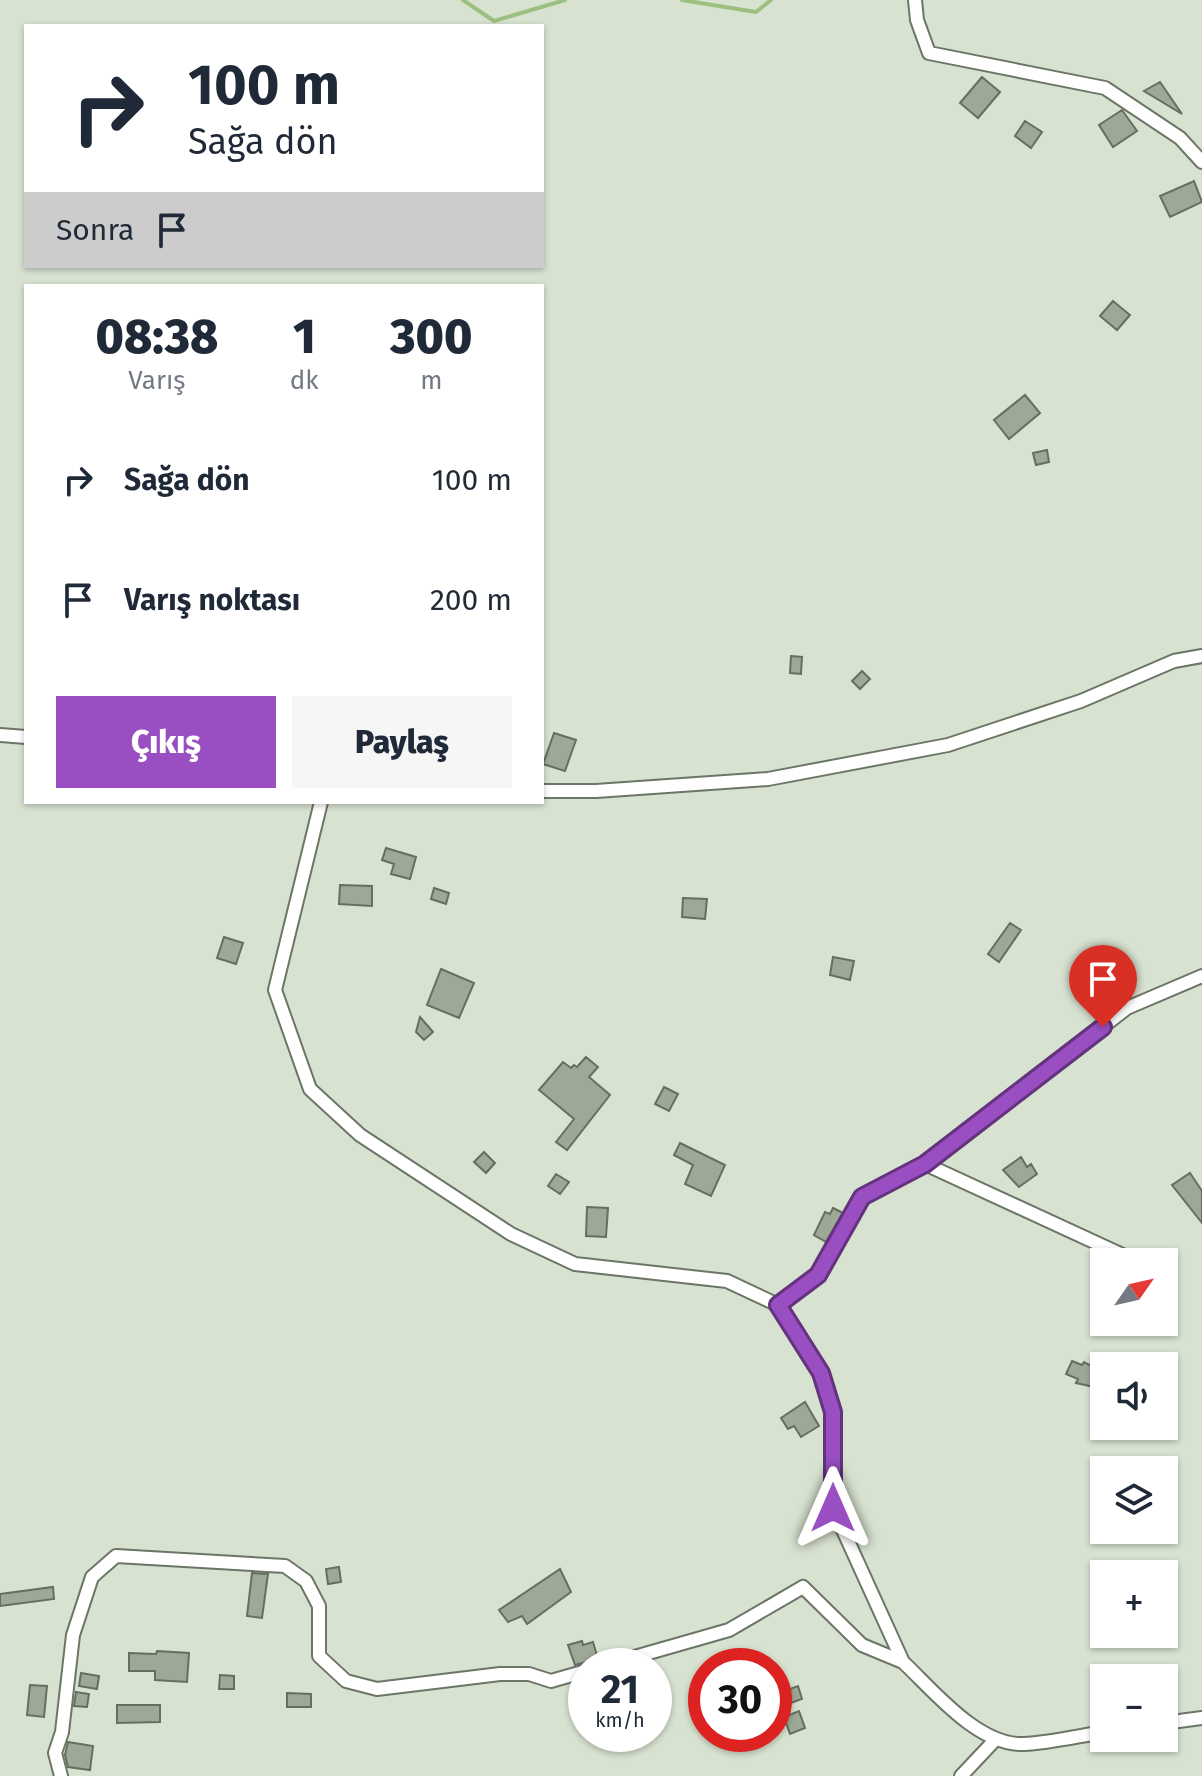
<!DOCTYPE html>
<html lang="tr">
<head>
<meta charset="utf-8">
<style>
  body { margin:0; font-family:"Fira Sans",sans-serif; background:#f6f6f7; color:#1f2937; height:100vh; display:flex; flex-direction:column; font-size:30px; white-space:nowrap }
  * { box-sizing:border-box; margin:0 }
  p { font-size:26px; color:#747a83 }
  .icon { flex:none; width:44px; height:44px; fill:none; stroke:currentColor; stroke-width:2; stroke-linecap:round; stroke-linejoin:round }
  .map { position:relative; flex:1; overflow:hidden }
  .sheet { position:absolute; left:24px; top:284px; width:520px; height:520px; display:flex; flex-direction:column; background:#fff; border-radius:0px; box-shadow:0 2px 6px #0004 }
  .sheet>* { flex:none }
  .banner { position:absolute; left:24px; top:24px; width:520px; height:244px; border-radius:0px; box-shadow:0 2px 6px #0004; background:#fff; color:#1f2937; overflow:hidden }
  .needle { width:52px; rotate:56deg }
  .fabs { position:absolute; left:1090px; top:1248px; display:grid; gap:16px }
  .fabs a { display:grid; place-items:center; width:88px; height:88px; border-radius:0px; background:#fff; box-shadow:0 2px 6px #0004; font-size:40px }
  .speed { position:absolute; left:568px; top:1648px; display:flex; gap:16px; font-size:40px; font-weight:700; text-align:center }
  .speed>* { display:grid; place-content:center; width:104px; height:104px; border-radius:50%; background:#fff; box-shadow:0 2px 6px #0004; line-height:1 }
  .speed small { font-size:20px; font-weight:400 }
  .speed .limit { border:12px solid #d22; background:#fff; color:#111 }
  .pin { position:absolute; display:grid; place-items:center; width:68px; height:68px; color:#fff; margin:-82px -34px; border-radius:50% 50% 50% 0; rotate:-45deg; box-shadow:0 0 8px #0007 }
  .pin .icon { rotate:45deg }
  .me { position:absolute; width:88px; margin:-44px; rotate:0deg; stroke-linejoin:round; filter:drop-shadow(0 0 6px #0008) }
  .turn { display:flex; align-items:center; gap:28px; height:168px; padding:0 32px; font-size:36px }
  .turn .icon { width:104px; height:104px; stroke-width:2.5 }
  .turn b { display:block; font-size:56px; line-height:68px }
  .then { display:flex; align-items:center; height:76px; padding:0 32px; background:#0003; gap:16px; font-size:30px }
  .eta { display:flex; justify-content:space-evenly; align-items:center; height:136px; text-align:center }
  .eta b { font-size:48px; font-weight:800; line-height:56px }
  .cta { display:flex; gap:16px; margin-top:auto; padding:16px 32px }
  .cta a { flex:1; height:92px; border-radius:0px; background:#994fc1; color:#fff; font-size:32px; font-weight:800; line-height:92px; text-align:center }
  .cta a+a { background:#f6f6f7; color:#1f2937 }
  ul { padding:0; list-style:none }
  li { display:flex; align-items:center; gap:24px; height:120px; padding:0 32px }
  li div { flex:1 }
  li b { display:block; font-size:30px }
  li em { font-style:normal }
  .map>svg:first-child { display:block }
</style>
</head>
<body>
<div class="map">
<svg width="1202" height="1776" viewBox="0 0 1202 1776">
  <rect width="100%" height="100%" fill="#d8e2d0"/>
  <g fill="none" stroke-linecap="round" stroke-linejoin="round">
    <path stroke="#9dc081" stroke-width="4" d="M463,0l31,21 71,-21
      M682,0l74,12 15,-12"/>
  </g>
  <path fill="#9ea897" stroke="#666f5f" stroke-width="2" d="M982,77l18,15 -22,26 -18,-15z
    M1160,82l22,32 -38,-23z
    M1122,110l15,21 -24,16 -14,-22z
    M1025,121l17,11 -11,16 -16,-12z
    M1194,181l8,21 -32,15 -10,-21z
    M1113,301l17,14 -13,15 -17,-14z
    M1025,395l15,18 -31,26 -15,-19z
    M1047,450l2,12 -13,3 -3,-12z
    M791,656l11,1 -1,17 -11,-1z
    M862,671l8,8 -10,10 -8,-8z
    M554,733l22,7 -11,31 -22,-7z
    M386,848l30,9 -6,22 -19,-5 3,-10 -12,-4z
    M340,885l32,1v20l-33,-2z
    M434,888l15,5 -3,11 -15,-5z
    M683,898l24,1 -2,20 -23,-2z
    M1010,923l11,7 -22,32 -11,-8z
    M224,937l19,6 -7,21 -19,-6z
    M833,957l21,4 -4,19 -20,-5z
    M441,969l33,14 -15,35 -32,-13z
    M420,1017l13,15 -9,8 -8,-8z
    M586,1057l12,10 -9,10 21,18 -43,55 -11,-8 18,-23 -35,-29 24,-28 8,6 3,-3 3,2z
    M664,1087l14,7 -9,17 -14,-7z
    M680,1143l45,22 -14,31 -26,-12 8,-19 -19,-10z
    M484,1152l11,11 -9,10 -12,-11z
    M1021,1157l6,10 4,-3 6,10 -18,13 -16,-17z
    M1190,1173l12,18v32l-30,-38z
    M556,1174l13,8 -9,12 -12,-8z
    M587,1207l21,1 -2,29 -20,-1z
    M833,1208l10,5 -17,29 -12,-7 11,-23 5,2z
    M1072,1361l10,4 2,-3 17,9 -7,16 -18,-4 2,-4 -12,-5z
    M805,1402l14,24 -18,11 -7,-11 -6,3 -7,-11z
    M339,1567l2,15 -13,2 -2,-15z
    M560,1569l11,23 -44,32 -5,-8 -14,6 -9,-12z
    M252,1573l16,1 -6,44 -15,-2z
    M53,1587l1,12 -54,7v-12z
    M582,1641l1,4 10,-3 5,17 -23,6 -7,-20z
    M157,1651l32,2 -2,29 -32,-2v-9h-26v-18l27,1z
    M81,1673l18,3 -2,13 -18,-3z
    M220,1675l14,1v13h-15z
    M30,1685l17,1 -3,31 -17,-2z
    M798,1686l4,13 -11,4 -4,-13z
    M76,1692l13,2 -2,13 -13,-1z
    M287,1693l24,1v13h-24z
    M117,1705h43v17l-43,1z
    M799,1711l6,17 -15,6 -6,-17z
    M68,1742l25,4 -3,24 -22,-3 -3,-12z"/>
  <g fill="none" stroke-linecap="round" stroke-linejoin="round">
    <g stroke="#6c7666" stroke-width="16">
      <path id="minor" d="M915,0l2,20 12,33 176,35 75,50 22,24
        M0,735l26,2
        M542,791h54l172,-12 180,-34 133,-44 93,-40 28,-5
        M321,802l-46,188 35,99 50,46 151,99 64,30 152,17 51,24 43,68 12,39v96l70,154 -41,-17 -59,-58 -74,43 -126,36
        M925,1164l204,94
        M778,1305l40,-30 44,-78 63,-33 202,-156 75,-32
        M903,1662c31,29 75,84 121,82 26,-1 54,-8 80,-12
        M1164,1723l38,-5
        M61,1776l-6,-23 7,-21 11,-97 19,-58 24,-21 169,10 21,15 13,25v50l27,25 31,8 123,-15h29l22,7 35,-10
        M961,1776l34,-36"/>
    </g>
    <use href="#minor" stroke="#fff" stroke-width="12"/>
  </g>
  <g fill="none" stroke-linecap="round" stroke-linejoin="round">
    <g stroke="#63337d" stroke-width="20">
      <path id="route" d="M833,1508v-96l-12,-39 -43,-68 40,-30 44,-78 63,-33 178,-137"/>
    </g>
    <use href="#route" stroke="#994fc1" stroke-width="14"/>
  </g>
</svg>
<div class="fabs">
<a><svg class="needle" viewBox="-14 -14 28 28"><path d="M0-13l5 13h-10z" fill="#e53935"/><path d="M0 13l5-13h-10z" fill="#747a83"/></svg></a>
<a><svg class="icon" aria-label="sound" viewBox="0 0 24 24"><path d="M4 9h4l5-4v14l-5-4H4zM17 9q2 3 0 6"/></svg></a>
<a><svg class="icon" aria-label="layers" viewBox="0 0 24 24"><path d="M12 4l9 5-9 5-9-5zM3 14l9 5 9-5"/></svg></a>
<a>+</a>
<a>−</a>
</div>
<div class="speed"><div>21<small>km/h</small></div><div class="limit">30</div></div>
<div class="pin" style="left:1103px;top:1027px;background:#d93025"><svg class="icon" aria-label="arrive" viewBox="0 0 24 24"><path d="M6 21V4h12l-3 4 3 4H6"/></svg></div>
<svg class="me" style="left:833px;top:1508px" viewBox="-20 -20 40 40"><path d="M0-17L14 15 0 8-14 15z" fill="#994fc1" stroke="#fff" stroke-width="4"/></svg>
<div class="banner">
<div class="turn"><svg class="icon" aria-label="right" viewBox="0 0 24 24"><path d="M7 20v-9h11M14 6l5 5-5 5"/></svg><div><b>100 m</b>Sağa dön</div></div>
<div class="then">Sonra<svg class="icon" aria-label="arrive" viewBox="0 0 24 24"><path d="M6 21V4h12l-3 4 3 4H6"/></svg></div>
</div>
<section class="sheet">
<div class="eta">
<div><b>08:38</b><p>Varış</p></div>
<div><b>1</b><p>dk</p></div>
<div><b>300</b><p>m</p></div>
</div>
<ul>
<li><svg class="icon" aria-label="right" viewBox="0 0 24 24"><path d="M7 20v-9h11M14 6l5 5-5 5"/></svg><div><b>Sağa dön</b></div><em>100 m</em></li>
<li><svg class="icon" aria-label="arrive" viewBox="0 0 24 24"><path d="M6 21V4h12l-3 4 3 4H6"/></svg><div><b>Varış noktası</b></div><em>200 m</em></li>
</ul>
<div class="cta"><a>Çıkış</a><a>Paylaş</a></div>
</section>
</div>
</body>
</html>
